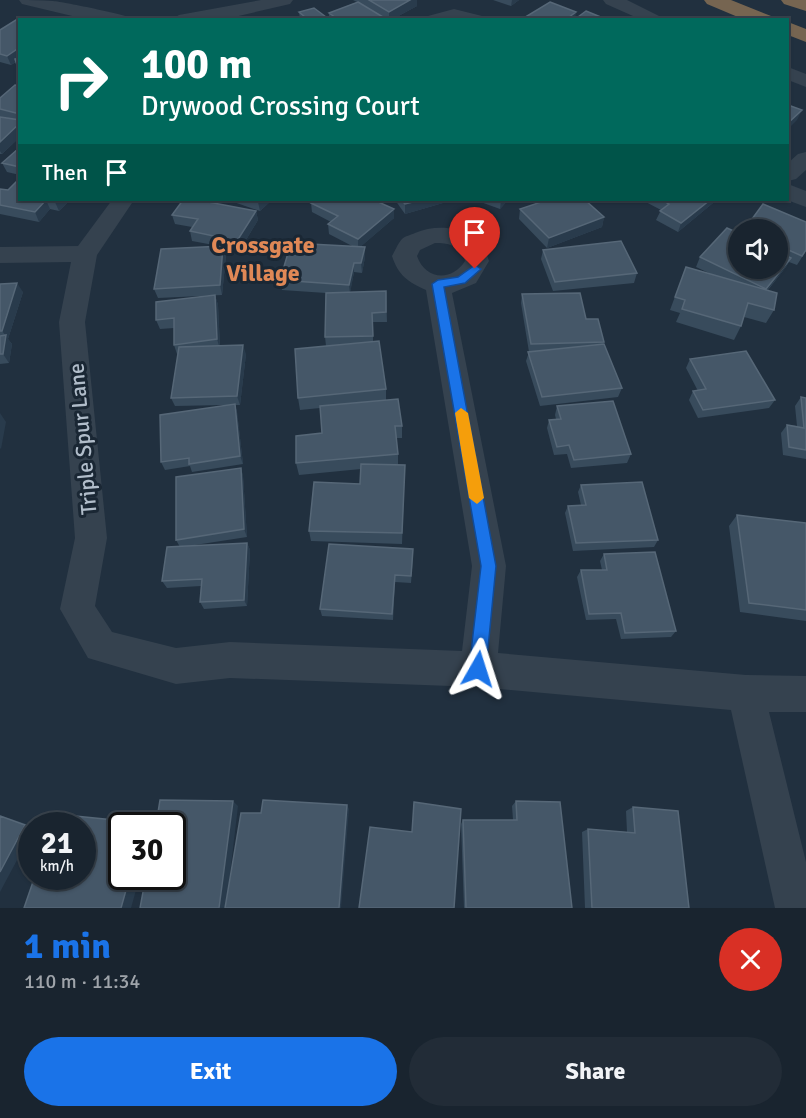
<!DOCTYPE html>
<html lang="en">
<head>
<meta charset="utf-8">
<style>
  body { margin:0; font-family:Signika,sans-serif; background:#222c37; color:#f1f3f6; height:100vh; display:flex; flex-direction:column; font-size:22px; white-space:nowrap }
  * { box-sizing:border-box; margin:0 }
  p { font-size:20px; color:#9fa4aa }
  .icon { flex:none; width:33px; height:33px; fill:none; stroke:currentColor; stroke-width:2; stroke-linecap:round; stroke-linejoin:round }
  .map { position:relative; height:908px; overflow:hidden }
  .details { display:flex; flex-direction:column; background:#19242f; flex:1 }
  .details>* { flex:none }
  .hud { position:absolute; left:18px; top:18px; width:771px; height:183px; border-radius:0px; box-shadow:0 2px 4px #0004,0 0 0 2px #37414b; background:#00695c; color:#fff; overflow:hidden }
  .buttons { position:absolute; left:728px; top:219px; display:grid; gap:12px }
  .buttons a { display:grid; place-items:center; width:60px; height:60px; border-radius:50%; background:#19242f; box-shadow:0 2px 4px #0004,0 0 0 2px #37414b; font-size:30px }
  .speed { position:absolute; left:18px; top:812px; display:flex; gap:12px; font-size:30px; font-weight:700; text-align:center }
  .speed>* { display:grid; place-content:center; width:78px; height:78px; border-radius:50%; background:#19242f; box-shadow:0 2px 4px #0004,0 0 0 2px #37414b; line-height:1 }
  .speed small { font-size:15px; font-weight:400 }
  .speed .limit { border:3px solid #111; border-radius:9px; background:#fff; color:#111 }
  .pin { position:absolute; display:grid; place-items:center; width:51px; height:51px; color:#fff; margin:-62px -26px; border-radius:50% 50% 50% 0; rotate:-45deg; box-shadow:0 0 6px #0007 }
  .pin .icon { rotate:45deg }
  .me { position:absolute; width:66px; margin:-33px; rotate:6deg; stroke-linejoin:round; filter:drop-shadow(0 0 4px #0008) }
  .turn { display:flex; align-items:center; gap:21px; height:126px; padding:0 24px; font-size:27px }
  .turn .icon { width:78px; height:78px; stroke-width:2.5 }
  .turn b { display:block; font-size:42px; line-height:51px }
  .then { display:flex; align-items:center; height:57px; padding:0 24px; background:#0003; gap:12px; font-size:22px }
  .round { display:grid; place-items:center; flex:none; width:63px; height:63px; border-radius:32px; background:#222c37 }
  .headline { display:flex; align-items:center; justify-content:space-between; height:102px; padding:0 24px }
  h1 { font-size:36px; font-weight:700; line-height:45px; color:#1a73e8 }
  .primary-button { display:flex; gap:12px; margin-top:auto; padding:12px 24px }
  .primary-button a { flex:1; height:69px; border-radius:36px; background:#1a73e8; color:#fff; font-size:24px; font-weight:700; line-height:69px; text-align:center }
  .primary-button a+a { background:#222c37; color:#f1f3f6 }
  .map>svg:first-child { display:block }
</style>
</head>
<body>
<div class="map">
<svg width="806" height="908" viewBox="0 0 806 908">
  <rect width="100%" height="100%" fill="#21303f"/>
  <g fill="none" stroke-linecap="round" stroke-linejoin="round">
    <path fill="#35424f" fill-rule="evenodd" d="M19,0c11,0 23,0 34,1 11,1 80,15 84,19h-48l-67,-16z
      M261,0h32l-3,4 -69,16h-51l9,-5z
      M603,0h24l40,20h-25l-36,-16z
      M454,9l28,7 3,4h-60l3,-4z
      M788,67l18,7v13l-18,-7z
      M806,152v18l-10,9 -8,2v-18l10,-9z
      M788,184l18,7v16l-19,-7z
      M112,200h22l-37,55 -12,67 22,216 -12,68 17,26 64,16 54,-6 232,9 10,-85 -46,-276c-18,-8 -28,-15 -34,-34 3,-5 6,-13 10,-17 3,-3 9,-4 13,-6 28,-12 65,-4 74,28l-13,22 -24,10 54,273 -8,87 248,22 60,1v36h-37l37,150v46h-31l-44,-198 -253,-23 -248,-9 -54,6 -88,-26 -28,-49 15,-71 -16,-216 12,-60 -71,1v-16l78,-1zM435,243c15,0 26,3 30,18 -13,21 -40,19 -48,-5l3,-6z"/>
    <path fill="#766551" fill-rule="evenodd" d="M704,0h27l40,16 2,4h-28l-38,-16z
      M781,0h25v11l-22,-7z
      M788,22l18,7v13l-18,-7z"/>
  </g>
  <path fill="#384b5c" d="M353,0h64v6l-26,14h-93l2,-1 -1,-7 30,7v-6l28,-11z
    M493,0h26l-8,6z
    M20,20v53l-4,-11 -5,3 -11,-3v-32z
    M20,86v51l-18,17h-2v-56z
    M20,149v26l-13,-3 -5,-9z
    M0,189l8,1 12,10h50l-11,11 -9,-2 -11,13 -39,-8z
    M228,200h44l-12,11z
    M395,200h48v3l-38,11z
    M475,200h33l-8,9z
    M642,200h72l-1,3 -35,29 -22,-12 5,-10z
    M311,203l83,6v9l-34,29h5v10l-3,16 -8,-1 -4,20 36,-1 1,31h-14v20l13,47v11l16,26v12h-6l2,16v11h7l-3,79 -91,-3 -2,-10 51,-47 1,-15 -62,6 -3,-12 26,-30 -2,-25 -20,2 -2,-12 28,-52 -1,-9 1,-44 -44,-3 -2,-10 74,-33 -25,-13 -1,-10 3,-2 -19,-10z
    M520,209l84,8 -2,10 -55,21 -28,-29z
    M256,211l2,9 -18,30 -16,-3 2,8 -4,40 -64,3 -4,-9 65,-43 -27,-5 -2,-10 2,-4 -17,-3 -3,-9z
    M777,230l29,21 -9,14 -8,-3 -3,5 -18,23 6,20 -8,13 -22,-6 -3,9 -7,14 -58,-18 4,-9 -10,-3 16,-43 25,7 -15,-7 4,-10 77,11z
    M543,250l94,23 -3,10 -81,8 -12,-32z
    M0,284l23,8 -15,47 4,5 -3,19 -9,1z
    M522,294l64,25 18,23 -1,3 19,43 -4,9 -78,9 -14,-45 3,-9 -8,-49z
    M215,295l3,10 2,41 26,8 -6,51h-5l2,7 6,52 -51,8 -2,-6 -25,4 -4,-8 64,-57 -50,1 -4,-8 7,-44h-1l-3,-9v-17l-14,1 -4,-9z
    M690,359l85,41 -6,8 -71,10 -9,-18 4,-9h5l-12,-23z
    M801,397l5,1v61l-23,-4 -2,-22 6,-8 10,1 -2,-20z
    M557,406l74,48 -4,9 -56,5 -4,-14 -13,1 -7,-27 2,-8 7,-1 -1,-4z
    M241,468l2,8 4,61 -65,10 65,-4 3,7 -3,56 -43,3 -4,-7 1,-16 -34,2 -5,-7 18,-34 -4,-7z
    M581,485l77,55 -4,7 -81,4 -8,-38 3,-7 13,-1 -3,-13z
    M737,515l69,8v98l-66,-9 -11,-86z
    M604,554l72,77 -5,6 -50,2 -5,-20 -30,1 -9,-43 4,-7h21l-2,-9z
    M413,556l-2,27 -16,-1 -2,38 -71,-4 -2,-7z
    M516,801l56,107h-108l-3,-84 2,-4h50l-1,-14z
    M633,807l56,101h-104l-3,-76 6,-3 39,3 -1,-21z"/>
  <path fill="#293b4c" d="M410,0h7v6l-26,14h-2v-8z
    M512,0h7l-8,6z
    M576,12l-1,8h-10z
    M20,47v12l-9,6 -4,-9z
    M802,110l-5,10 -9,9v-6z
    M20,123v14l-18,17 -2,-3v-9z
    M46,200l4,9 -11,13 -4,-10z
    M57,200h13l-11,11 -4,-9z
    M260,200h12l-12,11 -2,-9z
    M421,200h22v3l-38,11v-10z
    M501,200h7l-8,9z
    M710,200h4l-1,3 -35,29 3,-9z
    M394,209v9l-36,31v-10z
    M256,211l2,9 -18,30 -3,-9z
    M604,217l-2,10 -55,21 2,-10z
    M223,246l3,9 -4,40 -2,-10z
    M365,247v10l-3,16 -1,-10z
    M791,258l-5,9 -25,31 5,-9z
    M354,263v9l-4,22 -1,-9z
    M17,283l6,9 -15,47 4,5 -3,19 -6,-9 3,-18 -4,-5z
    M215,295l3,10 2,44 -3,-10z
    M243,345l3,9 -6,51 -3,-9z
    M235,404l2,8 6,52 -3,-8z
    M0,413l6,9 -5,27 -1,-1z
    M241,468l2,8 4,61 -3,-8z
    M247,543l3,7 -3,56 -3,-6z
    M233,801l5,5 -12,102h-7z
    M347,805l2,4 -8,99h-2z
    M0,815l32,11v6l-32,60z
    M130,876h10l-9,32h-10z"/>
  <path fill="#455768" stroke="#566777" stroke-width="1.5" d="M369,0h41l-21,12z
    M358,2l30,18h-49l-10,-7z
    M550,2l26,10 -11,8h-31l-7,-4z
    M314,8l16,12h-32l7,-3 -6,-5z
    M586,11l22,9h-34z
    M19,18l7,2h-6v27l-13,9 -7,-2v-24z
    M20,58v13h-1l-4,-12z
    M15,85l5,1v28l-20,-5v-11z
    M788,105l14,5 -14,13z
    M0,117l20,3v3l-20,19z
    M18,149h2v18l-18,-4z
    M20,178v22h37l-2,2 -9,-2 -11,12 -35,-7v-16l8,1z
    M183,200h15l58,11 -19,30 -47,-10 8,-12 -26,-4z
    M315,200h59l20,9 -36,30 -30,-15 10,-8 -27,-13z
    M401,200h20l-16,4z
    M547,200h38l19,17 -55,21 -29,-29z
    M662,200h48l-29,23 -21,-12 9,-7z
    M763,204l43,18v28l-4,6 -25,-11v-15h-33z
    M727,228l11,5v35h39v-17l14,7 -25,31 -66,-32z
    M621,241l16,32 -82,9 -12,-32z
    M291,243l74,4 -4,16h-7l-5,22 -69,-5z
    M223,246l-3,39 -66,4 7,-40z
    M686,267l91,26 -3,17 -26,-7 -7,23 -59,-17 3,-9 -10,-3z
    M17,283l-15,48h-2v-47z
    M386,291v21l-14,1 1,23 -48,1 1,-44z
    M580,293l6,26h12l6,23 -73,2 -9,-50z
    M215,295l2,44 -43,6v-27l-18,2v-18z
    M6,335l-3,19h-3v-18z
    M379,341l7,48 -88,9 -3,-49z
    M604,344l18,44 -80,9 -14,-45z
    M243,345l-6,51 -66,2 8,-51z
    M746,351l29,49 -72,10 -10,-19 13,-2 -16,-30z
    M801,397l5,1v52l-17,-3 -2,-22 17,3z
    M398,399l4,27h-7l3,28 -102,9v-27l26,-3 -2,-27z
    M613,401l18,53 -57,6 -5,-15 -12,2 -8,-27 12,-1 -4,-13z
    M235,404l5,52 -51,8v-6l-28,4 -1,-47z
    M361,464l44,1 -3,68 -93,-2 5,-49 46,2z
    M241,468l3,61 -68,11v-63z
    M642,482l16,58 -82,3 -8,-37 18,-1 -5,-20z
    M737,515l69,8v87l-57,-7z
    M247,543l-3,57 -44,2 2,-23 -40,2 5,-34z
    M329,544l84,5 -2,27 -16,-1 -3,39 -72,-5z
    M655,552l21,79 -51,2 -4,-20 -32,1 -8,-44h26l-3,-16z
    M160,800l73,1 -14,107h-79l6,-32h26v-51h-16z
    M263,800l84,5 -8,103h-114l16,-95h20z
    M516,801l44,1 12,106h-106l-3,-88h54z
    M414,802l47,7 -7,99h-95l11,-81 42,5z
    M633,807l45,4 11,97h-97l-4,-79 47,4z
    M55,814l89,9v2h-22v51h8l-9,32h-97l11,-32h47v-51h-31z
    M0,816l25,9 -25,47z"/>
  <path fill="#1a73e8" stroke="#114b97" stroke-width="1.5" d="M475,265l6,4 -16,14 -21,4 52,279 -10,103 -3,6 -5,3 -6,-3 -3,-6 12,-103 -49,-282 6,-4 20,-3z"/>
  <path fill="#f59e0b" d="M461,408l7,5 16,85 -7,6 -8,-6 -14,-85z"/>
  <g text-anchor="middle" stroke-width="6" stroke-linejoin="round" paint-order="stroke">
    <g font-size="22" fill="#b1bdca" stroke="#1a2734">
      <text transform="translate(82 439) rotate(-95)" y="8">Triple Spur Lane</text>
    </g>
    <g font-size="24" font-weight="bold" fill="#e08856" stroke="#1a2734">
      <text x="263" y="253">Crossgate<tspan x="263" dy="28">Village</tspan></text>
    </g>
  </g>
</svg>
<div class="buttons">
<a><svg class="icon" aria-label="sound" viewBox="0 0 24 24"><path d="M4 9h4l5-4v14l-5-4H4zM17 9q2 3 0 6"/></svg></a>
</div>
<div class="speed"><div>21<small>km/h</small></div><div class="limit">30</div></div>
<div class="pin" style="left:475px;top:269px;background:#d93025"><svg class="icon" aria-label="arrive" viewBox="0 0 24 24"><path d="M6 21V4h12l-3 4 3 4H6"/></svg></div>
<svg class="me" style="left:478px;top:669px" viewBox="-20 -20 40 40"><path d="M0-17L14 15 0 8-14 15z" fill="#1a73e8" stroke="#fff" stroke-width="4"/></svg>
<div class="hud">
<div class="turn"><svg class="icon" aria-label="right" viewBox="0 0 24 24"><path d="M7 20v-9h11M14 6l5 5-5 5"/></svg><div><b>100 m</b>Drywood Crossing Court</div></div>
<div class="then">Then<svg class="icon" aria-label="arrive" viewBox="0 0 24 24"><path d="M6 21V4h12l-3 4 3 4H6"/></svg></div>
</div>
</div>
<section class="details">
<div class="headline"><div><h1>1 min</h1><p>110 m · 11:34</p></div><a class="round" style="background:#d93025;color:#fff"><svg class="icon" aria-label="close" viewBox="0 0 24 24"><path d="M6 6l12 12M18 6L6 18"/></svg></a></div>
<div class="primary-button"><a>Exit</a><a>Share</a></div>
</section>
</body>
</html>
